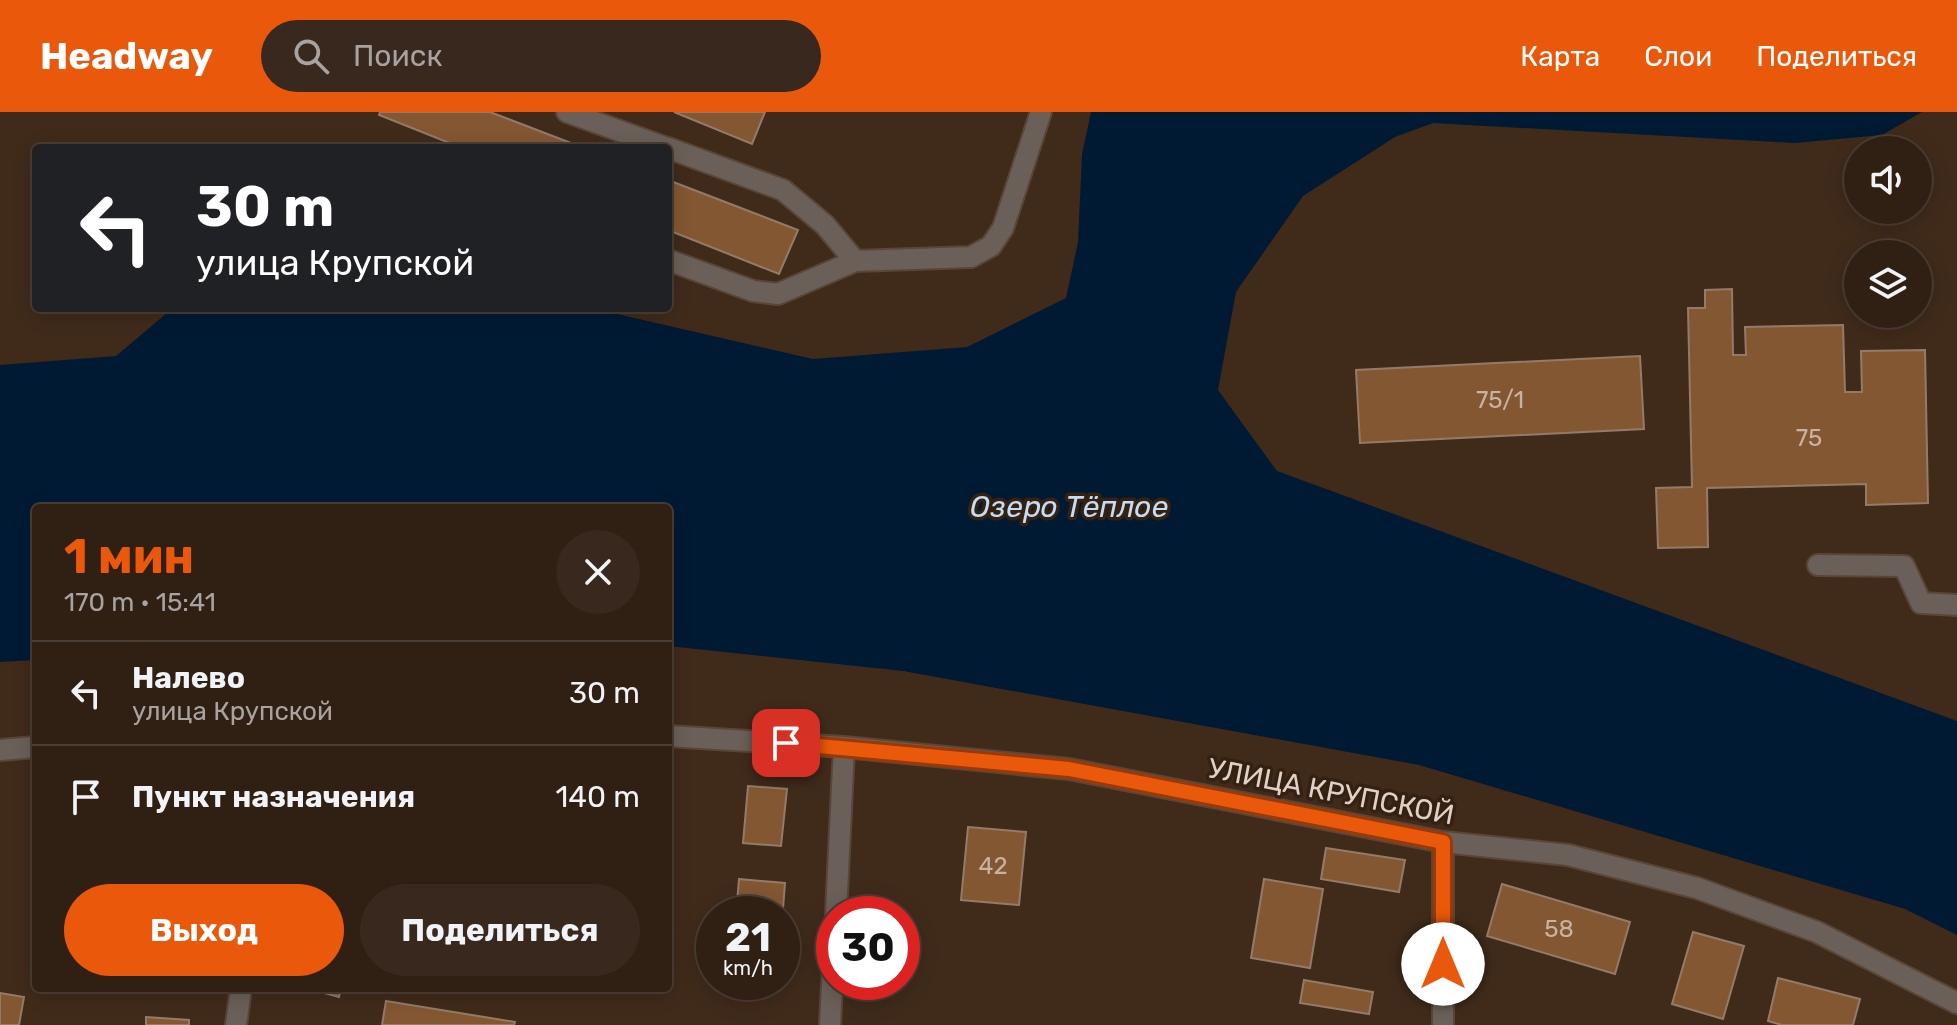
<!DOCTYPE html>
<html lang="ru">
<head>
<meta charset="utf-8">
<style>
  body { margin:0; font-family:Rubik,sans-serif; background:#38281d; color:#f1f3f6; height:100vh; display:flex; flex-direction:column; font-size:30px; white-space:nowrap }
  * { box-sizing:border-box; margin:0 }
  p { font-size:26px; color:#a8a3a0 }
  .icon { flex:none; width:44px; height:44px; fill:none; stroke:currentColor; stroke-width:2; stroke-linecap:round; stroke-linejoin:round }
  .map { position:relative; flex:1; overflow:hidden }
  .drawer { position:absolute; left:32px; top:392px; width:640px; height:488px; display:flex; flex-direction:column; background:#302014; border-radius:8px; box-shadow:0 4px 20px #0003,0 0 0 2px #4b3e34 }
  .drawer>* { flex:none }
  .guide { position:absolute; left:32px; top:32px; width:640px; height:168px; border-radius:8px; box-shadow:0 4px 20px #0003,0 0 0 2px #4b3e34; background:#202124; color:#fff; overflow:hidden }
  .buttons { position:absolute; left:1844px; top:24px; display:grid; gap:16px }
  .buttons a { display:grid; place-items:center; width:88px; height:88px; border-radius:50%; background:#302014; box-shadow:0 4px 20px #0003,0 0 0 2px #4b3e34; font-size:40px }
  .speed { position:absolute; left:696px; top:784px; display:flex; gap:16px; font-size:40px; font-weight:700; text-align:center }
  .speed>* { display:grid; place-content:center; width:104px; height:104px; border-radius:50%; background:#302014; box-shadow:0 4px 20px #0003,0 0 0 2px #4b3e34; line-height:1 }
  .speed small { font-size:20px; font-weight:400 }
  .speed .limit { border:12px solid #d22; background:#fff; color:#111 }
  .pin { position:absolute; display:grid; place-items:center; width:68px; height:68px; color:#fff; margin:-34px; border-radius:16px; box-shadow:0 4px 12px #0006 }
  .me { position:absolute; width:88px; margin:-44px; rotate:0deg; stroke-linejoin:round; filter:drop-shadow(0 0 6px #0008) }
  .turn { display:flex; align-items:center; gap:28px; height:168px; padding:0 32px; font-size:36px }
  .turn .icon { width:104px; height:104px; stroke-width:2.5 }
  .turn b { display:block; font-size:56px; line-height:68px }
  .round { display:grid; place-items:center; flex:none; width:84px; height:84px; border-radius:42px; background:#38281d }
  .overview { display:flex; align-items:center; justify-content:space-between; height:136px; padding:0 32px }
  h1 { font-size:48px; font-weight:700; line-height:60px; color:#ea580c }
  .primary-button { display:flex; gap:16px; margin-top:auto; padding:16px 32px }
  .primary-button a { flex:1; height:92px; border-radius:48px; background:#ea580c; color:#fff; font-size:32px; font-weight:700; line-height:92px; text-align:center }
  .primary-button a+a { background:#38281d; color:#f1f3f6 }
  ul { padding:0; list-style:none }
  li { display:flex; align-items:center; gap:24px; height:104px; padding:0 32px; border-top:2px solid #4b3e34 }
  li div { flex:1 }
  li b { display:block; font-size:30px }
  li em { font-style:normal }
  header { display:flex; align-items:center; gap:48px; box-sizing:border-box; height:112px; padding:0 40px; background:#ea580c; color:#fff }
  header strong { font-size:38px }
  nav { display:flex; gap:44px; margin-inline-start:auto; font-size:28px }
  .search { width:560px; height:72px; background:#38281d; display:flex; align-items:center; gap:20px; box-sizing:border-box; padding:0 28px; border-radius:44px; color:#a8a3a0; font-size:30px }
  .map>svg:first-child { display:block }
</style>
</head>
<body>
<header>
<strong>Headway</strong>
<div class="search"><svg class="icon" aria-label="search" viewBox="0 0 24 24"><circle cx="10" cy="10" r="6"/><path d="M15 15l6 6"/></svg>Поиск</div>
<nav><a>Карта</a><a>Слои</a><a>Поделиться</a></nav>
</header>
<div class="map">
<svg width="1957" height="913" viewBox="0 0 1957 913">
  <rect width="100%" height="100%" fill="#402b1b"/>
  <path fill="#001a34" d="M1091,0h831l-40,23 -87,8 -362,-20 -38,14 -92,59 -67,96 -18,98 59,81 680,250v214l-52,-26 -486,-144 -516,-94 -235,-25v-138h-632v152l-36,2v-297l116,-9 57,-48h418l222,51 154,-12 99,-49 12,-56 4,-88z"/>
  <path fill="#845733" stroke="#947b69" stroke-width="2" d="M380,0h110l94,36h-122l-83,-33z
    M674,0h91l-13,32z
    M668,68l130,50 -19,44 -111,-44z
    M1732,177l1,66h13l-1,-28 98,-2 2,67h17l-1,-41 64,-1 3,153 -62,2v-21l-159,4 1,59 -50,1 -2,-60 36,-1 -4,-179h17v-18z
    M1640,244l4,73 -284,14 -4,-73z
    M748,674l39,3 -6,57 -38,-3z
    M968,715l58,5 -7,73 -58,-5z
    M1326,736l79,12 -6,32 -78,-13z
    M739,767l46,4 -3,39v-8h-46z
    M1264,767l59,10 -13,79 -59,-10z
    M1502,772l128,38 -15,52 -128,-38z
    M1693,820l51,14 -21,73 -51,-15z
    M1778,866l82,21 -7,26h-71l-14,-4z
    M1304,868l69,12 -4,22 -69,-11z
    M306,876h35l-2,9z
    M564,876h47l-1,5z
    M0,881l24,4 -5,28h-19z
    M386,889l129,21 -1,3h-132z
    M146,905l43,3v5h-43z"/>
  <g fill="none" stroke-linecap="round" stroke-linejoin="round">
    <g stroke="#594637" stroke-width="24">
      <path id="minor" d="M567,0l100,36
        M668,36l115,42 42,35 30,36
        M668,148l85,31 25,3 77,-33 116,-4 20,-11 12,-18 38,-116
        M1818,453l86,1 17,37 36,2
        M668,624l176,11 225,22 374,73 125,13 129,33 120,44 140,71
        M0,638l36,-3
        M836,802l8,-167
        M236,913l5,-37
        M830,913l4,-80
        M1443,913v-183"/>
    </g>
    <use href="#minor" stroke="#6b6059" stroke-width="20"/>
  </g>
  <g fill="none" stroke-linecap="round" stroke-linejoin="round">
    <g stroke="#983908" stroke-width="20">
      <path id="route" d="M786,631l283,26 374,73v122"/>
    </g>
    <use href="#route" stroke="#ea580c" stroke-width="14"/>
  </g>
  <g text-anchor="middle" stroke-width="7" stroke-linejoin="round" paint-order="stroke">
    <g font-size="24" fill="#c8b2a2">
      <text x="1500" y="296">75/1</text>
      <text x="1809" y="334">75</text>
      <text x="993" y="762">42</text>
      <text x="1559" y="825">58</text>
    </g>
    <g font-size="28" fill="#ded1c7" stroke="#352111">
      <text transform="translate(1331 679) rotate(11)" y="10">УЛИЦА КРУПСКОЙ</text>
    </g>
    <g font-size="30" font-style="italic" fill="#c4dcf5" stroke="#352111">
      <text x="1069" y="405">Озеро Тёплое</text>
    </g>
  </g>
</svg>
<div class="buttons">
<a><svg class="icon" aria-label="sound" viewBox="0 0 24 24"><path d="M4 9h4l5-4v14l-5-4H4zM17 9q2 3 0 6"/></svg></a>
<a><svg class="icon" aria-label="layers" viewBox="0 0 24 24"><path d="M12 4l9 5-9 5-9-5zM3 14l9 5 9-5"/></svg></a>
</div>
<div class="speed"><div>21<small>km/h</small></div><div class="limit">30</div></div>
<div class="pin" style="left:786px;top:631px;background:#d93025"><svg class="icon" aria-label="arrive" viewBox="0 0 24 24"><path d="M6 21V4h12l-3 4 3 4H6"/></svg></div>
<svg class="me" style="left:1443px;top:852px" viewBox="-20 -20 40 40"><circle r="19" fill="#fff"/><path d="M0-13L10 11 0 6-10 11z" fill="#ea580c"/></svg>
<div class="guide">
<div class="turn"><svg class="icon" aria-label="left" viewBox="0 0 24 24"><path d="M17 20v-9H6M10 6l-5 5 5 5"/></svg><div><b>30 m</b>улица Крупской</div></div>
</div>
<section class="drawer">
<div class="overview"><div><h1>1 мин</h1><p>170 m · 15:41</p></div><a class="round"><svg class="icon" aria-label="close" viewBox="0 0 24 24"><path d="M6 6l12 12M18 6L6 18"/></svg></a></div>
<ul>
<li><svg class="icon" aria-label="left" viewBox="0 0 24 24"><path d="M17 20v-9H6M10 6l-5 5 5 5"/></svg><div><b>Налево</b><p>улица Крупской</p></div><em>30 m</em></li>
<li><svg class="icon" aria-label="arrive" viewBox="0 0 24 24"><path d="M6 21V4h12l-3 4 3 4H6"/></svg><div><b>Пункт назначения</b></div><em>140 m</em></li>
</ul>
<div class="primary-button"><a>Выход</a><a>Поделиться</a></div>
</section>
</div>
</body>
</html>
